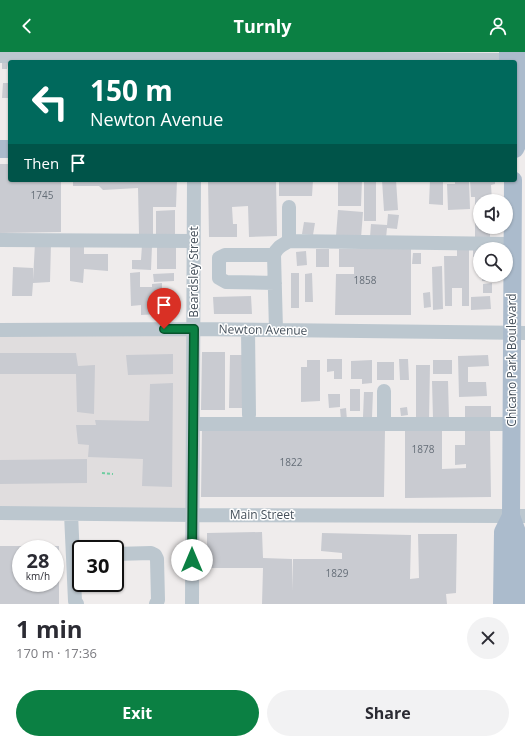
<!DOCTYPE html>
<html lang="en">
<head>
<meta charset="utf-8">
<style>
  body { margin:0; font-family:"Open Sans",sans-serif; background:#f2f2f3; color:#2b2b33; height:100vh; display:flex; flex-direction:column; font-size:15px; white-space:nowrap }
  * { box-sizing:border-box; margin:0 }
  p { font-size:13px; color:#7c7c81 }
  .icon { flex:none; width:22px; height:22px; fill:none; stroke:currentColor; stroke-width:2; stroke-linecap:round; stroke-linejoin:round }
  .map { position:relative; height:552px; overflow:hidden }
  .sheet { display:flex; flex-direction:column; background:#fff; flex:1 }
  .sheet>* { flex:none }
  .guide { position:absolute; left:8px; top:8px; width:509px; height:122px; border-radius:4px; box-shadow:0 1px 3px #0004; background:#00695c; color:#fff; overflow:hidden }
  .fabs { position:absolute; left:473px; top:142px; display:grid; gap:8px }
  .fabs a { display:grid; place-items:center; width:40px; height:40px; border-radius:50%; background:#fff; box-shadow:0 1px 3px #0004; font-size:20px }
  .speed { position:absolute; left:12px; top:488px; display:flex; gap:8px; font-size:20px; font-weight:700; text-align:center }
  .speed>* { display:grid; place-content:center; width:52px; height:52px; border-radius:50%; background:#fff; box-shadow:0 1px 3px #0004; line-height:1 }
  .speed small { font-size:10px; font-weight:400 }
  .speed .limit { border:2px solid #111; border-radius:6px; background:#fff; color:#111 }
  .pin { position:absolute; display:grid; place-items:center; width:34px; height:34px; color:#fff; margin:-41px -17px; border-radius:50% 50% 50% 0; rotate:-45deg; box-shadow:0 0 4px #0007 }
  .pin .icon { rotate:45deg }
  .me { position:absolute; width:44px; margin:-22px; rotate:0deg; stroke-linejoin:round; filter:drop-shadow(0 0 3px #0008) }
  .turn { display:flex; align-items:center; gap:14px; height:84px; padding:0 16px; font-size:18px }
  .turn .icon { width:52px; height:52px; stroke-width:2.5 }
  .turn b { display:block; font-size:28px; line-height:34px }
  .then { display:flex; align-items:center; height:38px; padding:0 16px; background:#0003; gap:8px; font-size:15px }
  .round { display:grid; place-items:center; flex:none; width:42px; height:42px; border-radius:21px; background:#f2f2f3 }
  .overview { display:flex; align-items:center; justify-content:space-between; height:68px; padding:0 16px }
  h1 { font-size:24px; font-weight:700; line-height:30px }
  .action { display:flex; gap:8px; margin-top:auto; padding:8px 16px }
  .action a { flex:1; height:46px; border-radius:24px; background:#0b8043; color:#fff; font-size:16px; font-weight:700; line-height:46px; text-align:center }
  .action a+a { background:#f2f2f3; color:#2b2b33 }
  header { display:flex; justify-content:space-between; align-items:center; height:52px; padding:0 16px; background:#0b8043; color:#fff; font-size:18px; font-weight:700 }
  .map>svg:first-child { display:block }
</style>
</head>
<body>
<header><svg class="icon" aria-label="back" viewBox="0 0 24 24"><path d="M15 5l-7 7 7 7"/></svg>Turnly<svg class="icon" aria-label="person" viewBox="0 0 24 24"><circle cx="12" cy="8" r="4"/><path d="M4 21q1-7 8-7t8 7"/></svg></header>
<div class="map">
<svg width="525" height="552" viewBox="0 0 525 552">
  <rect width="100%" height="100%" fill="#efecec"/>
  <path fill="#e0ddde" d="M194,277l-1,186 -193,-2v-183z"/>
  <path fill="#c9cbd1" fill-rule="evenodd" d="M2,11h6l-1,6h-5z
    M3,31h7l-1,15h-7z
    M0,112h10v16h51v52l-61,1z
    M73,128h104l-1,27h-23v27h-14l-1,-46 -35,2 -4,-4h-26z
    M208,128h68l1,56 -28,1 -1,-31 -16,1 1,17h4v13h-28z
    M279,128h34l-1,16h-33z
    M338,128h24l-1,26h-23z
    M364,128h12v41h-12z
    M382,128h14l2,30 -14,1z
    M430,128h13v25l-14,-1z
    M455,128h14l1,29 -22,1 -1,-26h8z
    M470,128h25v4l-4,1 1,16h-12v6h-5v-10h-4z
    M175,158v25h-19v-24z
    M338,158l25,2 -2,26 -25,-2z
    M388,162l11,1 -2,14 -10,-1 -1,10 -16,-1 1,-13 16,1z
    M304,170l11,1 -2,12 -11,-1z
    M475,171h5v4h10v12l-15,-2z
    M35,191h16l-1,39 -17,1 -1,13h-20l1,-29 20,1v12z
    M70,192h14v10h24v17l-24,-2 -1,14 -13,-2z
    M142,193l10,1 -1,24 -19,-1v-9h9z
    M157,194h19v23h-19z
    M457,196h12v58h-7v-18h-10v18h-7l-1,-50h13z
    M480,196v14l-2,1v-7l-5,1v-8z
    M316,197h13v18h-13z
    M339,197h72v66h-76l1,-41h18v-7h-15z
    M306,199l1,14 -10,1 -1,-14z
    M413,201h8v11h-9z
    M442,214l1,43 -10,1 -1,-43z
    M140,220v15h12v-3l10,-1v12h16v18l-37,2v-10l-10,1 -1,-33z
    M174,221v8l-20,1 -1,-8z
    M291,221h8v35h-8z
    M312,221l1,29h-8v-28z
    M482,223h10v6h-10z
    M492,231v10h-9v-9z
    M430,240l1,15 -7,1 -1,-15z
    M251,244l1,18h-38l-1,-17z
    M490,244l1,13 -20,1v-13z
    M202,300h23v58h-24z
    M0,301h76l2,13 17,-1 -1,49 -17,-2 -1,-38h-76z
    M173,302v20l-45,1 -2,-20z
    M230,303h14l-1,53h-14z
    M488,303l1,11 -21,1v15h18l1,14 -28,1 -1,-41z
    M327,307h15v20h-8v-8l-7,1z
    M399,307h9l1,21h-9z
    M307,308h13v41l-19,1v-35h6z
    M372,308v23l-10,1v-5h-11v-18z
    M433,308h19v14h-19z
    M377,310h17v18h-17z
    M416,313h14l-1,56h-13z
    M432,329h16l1,38h-16z
    M173,331l-1,104 -30,-1 1,-27 -55,-2 1,-12 -11,-1 -2,-19h20l-1,-5 54,1 1,-37z
    M350,337h10v22h-10z
    M364,340h9l-1,25h-9z
    M328,342h12v13l-11,1z
    M465,354h26v12l-26,-1z
    M407,355l1,8 -7,1 -1,-8z
    M346,356l1,12h-6l-1,-11z
    M202,377h183l-1,68h-183z
    M405,378h37v39l24,-1v-4l-11,1v-20h10v-14h25l1,66 -86,1z
    M87,407v24l-87,1v-24z
    M262,480l1,26 29,1v32l1,-32h49v-6l-21,-2 1,-18 89,2 -1,44 9,-1 -1,-44h39l-1,59 -10,1 1,10h-185l1,-36h-56v-35z
    M0,494h59v58h-59zM21,497h34v34h-34z"/>
  <g fill="none" stroke-linecap="round" stroke-linejoin="round">
    <path stroke="#70cda1" stroke-width="2" stroke-dasharray="3 2" stroke-linecap="butt" d="M102,421l11,1"/>
    <path stroke="#bcc7cf" stroke-width="14" d="M0,4l508,4
      M289,155v34
      M0,188l193,1
      M274,203h-49l-6,3v20l7,4 49,1
      M0,278l194,-1 331,4
      M248,278l1,85
      M276,278l-2,-75c3,-8 8,-10 15,-14l222,3
      M193,372h318
      M384,372v-33
      M0,461l193,2 332,1
      M71,462l4,87 2,3
      M115,502l36,-1 4,2 2,4 1,41 -2,4
      M192,552l2,-424"/>
    <path stroke="#abbbcc" stroke-width="18" d="M508,0v10
      M0,97h10
      M515,97l7,-14 1,-83
      M513,128l-2,336 6,16 1,72
      M502,552l1,-72 8,-16"/>
  </g>
  <g fill="none" stroke-linecap="round" stroke-linejoin="round">
    <g stroke="#07532c" stroke-width="10">
      <path id="route" d="M164,277h30l-2,231"/>
    </g>
    <use href="#route" stroke="#0b8043" stroke-width="7"/>
  </g>
  <g text-anchor="middle" stroke-width="3" stroke-linejoin="round" paint-order="stroke">
    <g font-size="10" fill="#656e78">
      <text x="42" y="147">1745</text>
      <text x="365" y="232">1858</text>
      <text x="423" y="401">1878</text>
      <text x="291" y="414">1822</text>
      <text x="337" y="525">1829</text>
    </g>
    <g font-size="12" fill="#444f5a" stroke="#fff">
      <text transform="translate(194 220) rotate(-90)" y="4">Beardsley Street</text>
      <text transform="translate(263 278) rotate(1)" y="4">Newton Avenue</text>
      <text transform="translate(512 308) rotate(-90)" y="4">Chicano Park Boulevard</text>
      <text x="262" y="467">Main Street</text>
    </g>
  </g>
</svg>
<div class="fabs">
<a><svg class="icon" aria-label="sound" viewBox="0 0 24 24"><path d="M4 9h4l5-4v14l-5-4H4zM17 9q2 3 0 6"/></svg></a>
<a><svg class="icon" aria-label="search" viewBox="0 0 24 24"><circle cx="10" cy="10" r="6"/><path d="M15 15l6 6"/></svg></a>
</div>
<div class="speed"><div>28<small>km/h</small></div><div class="limit">30</div></div>
<div class="pin" style="left:164px;top:277px;background:#d93025"><svg class="icon" aria-label="arrive" viewBox="0 0 24 24"><path d="M6 21V4h12l-3 4 3 4H6"/></svg></div>
<svg class="me" style="left:192px;top:508px" viewBox="-20 -20 40 40"><circle r="19" fill="#fff"/><path d="M0-13L10 11 0 6-10 11z" fill="#0b8043"/></svg>
<div class="guide">
<div class="turn"><svg class="icon" aria-label="left" viewBox="0 0 24 24"><path d="M17 20v-9H6M10 6l-5 5 5 5"/></svg><div><b>150 m</b>Newton Avenue</div></div>
<div class="then">Then<svg class="icon" aria-label="arrive" viewBox="0 0 24 24"><path d="M6 21V4h12l-3 4 3 4H6"/></svg></div>
</div>
</div>
<section class="sheet">
<div class="overview"><div><h1>1 min</h1><p>170 m · 17:36</p></div><a class="round"><svg class="icon" aria-label="close" viewBox="0 0 24 24"><path d="M6 6l12 12M18 6L6 18"/></svg></a></div>
<div class="action"><a>Exit</a><a>Share</a></div>
</section>
</body>
</html>
